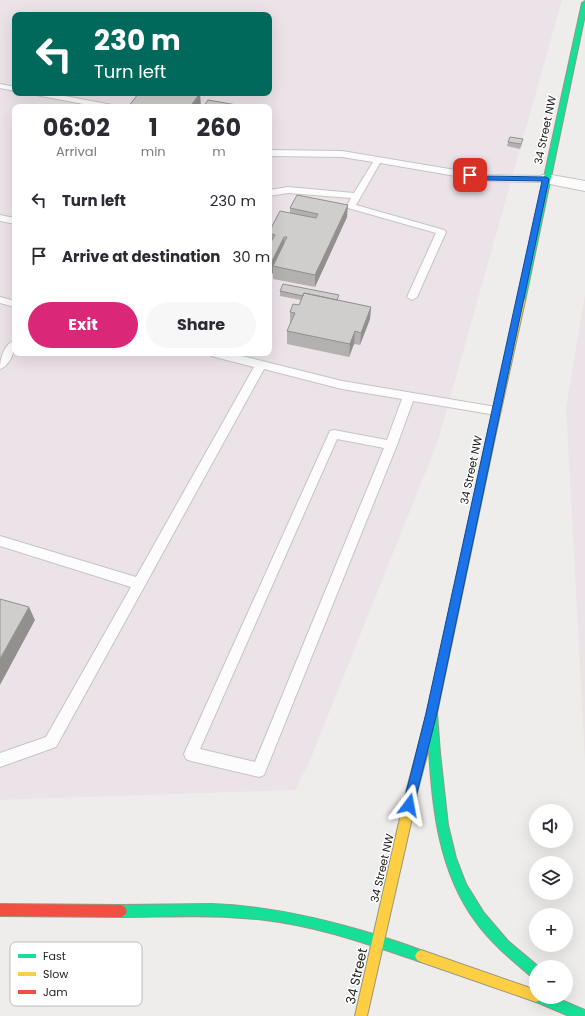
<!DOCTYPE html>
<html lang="en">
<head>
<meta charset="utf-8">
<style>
  body { margin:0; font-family:Poppins,sans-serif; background:#f7f7f7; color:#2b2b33; height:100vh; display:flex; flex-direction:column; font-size:15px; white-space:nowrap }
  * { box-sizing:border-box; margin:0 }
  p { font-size:13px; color:#7c7c81 }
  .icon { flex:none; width:22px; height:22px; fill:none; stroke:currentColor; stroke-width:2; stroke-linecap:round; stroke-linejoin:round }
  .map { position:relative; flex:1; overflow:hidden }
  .sheet { position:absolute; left:12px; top:104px; width:260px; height:252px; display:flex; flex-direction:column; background:#fff; border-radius:8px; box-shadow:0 4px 16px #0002 }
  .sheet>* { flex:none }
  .guide { position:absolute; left:12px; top:12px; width:260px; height:84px; border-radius:8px; box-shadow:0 4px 16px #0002; background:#00695c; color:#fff; overflow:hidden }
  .buttons { position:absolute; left:529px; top:804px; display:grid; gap:8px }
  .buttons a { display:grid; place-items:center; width:44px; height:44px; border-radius:50%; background:#fff; box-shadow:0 4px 16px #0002; font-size:20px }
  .pin { position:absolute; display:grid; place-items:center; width:34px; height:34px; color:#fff; margin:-17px; border-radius:8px; box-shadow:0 2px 6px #0006 }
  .me { position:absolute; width:44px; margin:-22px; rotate:13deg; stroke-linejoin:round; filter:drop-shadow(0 0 3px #0008) }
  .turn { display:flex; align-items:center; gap:14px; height:84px; padding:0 16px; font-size:18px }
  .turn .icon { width:52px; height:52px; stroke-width:2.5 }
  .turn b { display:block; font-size:28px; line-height:34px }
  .eta { display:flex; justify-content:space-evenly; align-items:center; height:68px; text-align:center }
  .eta b { font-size:24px; font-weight:700; line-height:28px }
  .button { display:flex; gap:8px; margin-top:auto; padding:8px 16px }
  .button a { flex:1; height:46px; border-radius:24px; background:#db2777; color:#fff; font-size:16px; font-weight:700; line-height:46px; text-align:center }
  .button a+a { background:#f7f7f7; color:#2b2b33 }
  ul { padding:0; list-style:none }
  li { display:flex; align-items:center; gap:12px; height:56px; padding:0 16px }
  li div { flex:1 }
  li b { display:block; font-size:15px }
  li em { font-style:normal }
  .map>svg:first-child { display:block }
</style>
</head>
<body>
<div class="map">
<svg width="585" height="1016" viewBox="0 0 585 1016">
  <rect width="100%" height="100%" fill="#efedeb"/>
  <path fill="#ece3e9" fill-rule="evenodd" d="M0,0h562l-124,441 -129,322 -14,27 -295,10zM15,15h254v78h-254zM15,107h254v246h-254z
    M585,294v468l-19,-355z"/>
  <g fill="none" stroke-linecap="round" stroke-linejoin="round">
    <g stroke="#c5c4c3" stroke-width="2">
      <path id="lane" d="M0,84l15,3v4l-15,-3z
        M32,93h17l63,12 4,2h-17l-63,-12z
        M269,150l73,1 143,24 61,1 4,3 -4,3 -61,-1 -105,-18 -24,42 88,25 2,2 -29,65 -5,3 -5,-3 29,-64 -88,-25 -1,-2 4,-8 -63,-5 -19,3v-6l19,-3 66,6 19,-31 -31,-5 -73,-1z
        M0,215l15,3v6l-15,-3z
        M0,297l15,4v6l-15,-4z
        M15,340c0,10 -4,25 -15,29 0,-10 4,-25 15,-29z
        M210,353h20l112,28 154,26 6,4 -6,4 -83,-14 -16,44 -131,325 -2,5 -5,2 -68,-16 -5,-2 -2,-5 146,-323 4,-1 53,10 15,-41 -60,-10 -78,-20 -208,378 -56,20v-14l46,-16 85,-150 -131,-41v-10l136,41 118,-210 -43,-11zM337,439l47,9 -129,314 -55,-13z"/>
    </g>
    <g stroke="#c5c4c3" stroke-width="2">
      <path id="street" d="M546,174l39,7v10l-45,-9 -2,-3 2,-3z"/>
    </g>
    <g stroke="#979784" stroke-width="2">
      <path id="fast" d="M585,1v14l-60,286 -4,2 -4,-2 65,-298z
        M491,434l4,3 -58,276 3,40 8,72 8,33 10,26 18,29 24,28 31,26h-3v12l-4,-2c-20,-17 -41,-34 -56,-55 -37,-50 -44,-114 -47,-174l-14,52 -4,2 -4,-2 -2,-4 22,-83 60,-276z
        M212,904c56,2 108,14 161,30 18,6 36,11 52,18l2,4 -2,4 -4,2c-51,-17 -103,-36 -156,-42 -48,-6 -96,-3 -144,-3l-4,-2 -2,-4 2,-4 4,-2z
        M536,991v6h18l31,13v6h-16l-35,-15 -2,-4 2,-4z"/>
    </g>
    <g stroke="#979784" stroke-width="2">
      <path id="slow" d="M518,299h6l1,2 -30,136 -4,3 -4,-3z
        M411,790l4,2 2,4 -50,220h-12l50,-220 2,-4z
        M421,950l115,40v7h6l-2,3 -4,2 -115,-40 -4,-2 -2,-4 2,-4z"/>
    </g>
    <g stroke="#979784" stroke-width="2">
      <path id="jam" d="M0,904l121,1 4,2 2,4 -2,4 -4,2 -121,-1z"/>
    </g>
    <use href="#lane" fill="#fdfcfc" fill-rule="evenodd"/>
    <use href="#street" fill="#fdfcfc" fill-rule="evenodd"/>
    <use href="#fast" fill="#16e098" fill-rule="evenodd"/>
    <use href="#slow" fill="#ffcf43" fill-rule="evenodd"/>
    <use href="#jam" fill="#f24e42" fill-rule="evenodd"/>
  </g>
  <path fill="#b3b1af" d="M508,142l14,2 -2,5 -13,-3z
    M290,208l57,9 -32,70 -42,-8v-6l-1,1 -3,-1v-41l21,-19z
    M280,291l59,9 32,7 -1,12 -10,26 -6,-1 -5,13 -62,-13v-13l3,-6v-13l9,-7 2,-5 -21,-4z"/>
  <path fill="#92908f" d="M200,93l1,13 -1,1h-10z
    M348,205l-1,12 -32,70v-12z
    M284,237v13l-11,16v7l-1,1v-13z
    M371,307l-1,12 -10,26 1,-12z
    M355,331l-1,13 -5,13 1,-13z
    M29,607l6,13 -35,65v-26z"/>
  <path fill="#d0cecc" stroke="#92908f" d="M139,93h61l-10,14h-62z
    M208,100l40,7h-45z
    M510,137l13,2 -2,5 -13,-2z
    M297,195l51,10 -33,70 -42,-9 14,-29h-3l-12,24 -3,-1v-15l6,-10 -6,-2v-1l11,-21 36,7 2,-4 -28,-6z
    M283,284l56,11 -2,5 -33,-7 -1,3 -23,-5z
    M304,293l67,14 -10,26 -6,-2 -5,13 -63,-13 8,-18 -5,-1 3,-8 6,1z
    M0,599l29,8 -29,52z"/>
  <path fill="#1a73e8" stroke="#114b97" d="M470,173l15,3 61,1 3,2 -112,534 -24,96 -4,2 -4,-2 -2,-4 23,-92 116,-532 -57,-1 -18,-4v-2z"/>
  <g text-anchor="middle" stroke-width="3" stroke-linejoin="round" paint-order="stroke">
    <g font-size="11" fill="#212121" stroke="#fff">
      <text transform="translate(545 130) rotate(-78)" y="4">34 Street NW</text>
      <text transform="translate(471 470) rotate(-78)" y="4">34 Street NW</text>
      <text transform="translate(382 868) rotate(-77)" y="4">34 Street NW</text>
    </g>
    <g font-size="13" fill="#212121" stroke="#fff">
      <text transform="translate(356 976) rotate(-77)" y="5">34 Street</text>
    </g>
  </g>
  <rect x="10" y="942" width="132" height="64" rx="6" fill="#fff" stroke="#bcbcbc" stroke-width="1"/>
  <rect x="18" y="954" width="18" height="4" fill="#16e098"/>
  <rect x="18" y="972" width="18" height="4" fill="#ffcf43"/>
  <rect x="18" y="990" width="18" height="4" fill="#f24e42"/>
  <g font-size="11" fill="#212121">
    <text x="43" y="960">Fast</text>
    <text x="43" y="978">Slow</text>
    <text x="43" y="996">Jam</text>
  </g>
</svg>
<div class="buttons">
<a><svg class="icon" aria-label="sound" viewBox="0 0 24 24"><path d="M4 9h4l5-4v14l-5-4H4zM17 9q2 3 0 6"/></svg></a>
<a><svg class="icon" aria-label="layers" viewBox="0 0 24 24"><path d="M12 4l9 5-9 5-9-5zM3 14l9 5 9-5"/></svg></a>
<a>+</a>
<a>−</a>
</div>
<div class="pin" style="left:470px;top:175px;background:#d93025"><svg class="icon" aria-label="arrive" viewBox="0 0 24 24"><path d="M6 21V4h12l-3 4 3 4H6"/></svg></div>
<svg class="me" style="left:409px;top:805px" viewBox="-20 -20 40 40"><path d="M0-17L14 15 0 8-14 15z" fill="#1a73e8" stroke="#fff" stroke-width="4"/></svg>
<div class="guide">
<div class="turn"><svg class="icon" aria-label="left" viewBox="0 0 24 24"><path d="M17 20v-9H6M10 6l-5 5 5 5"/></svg><div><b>230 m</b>Turn left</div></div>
</div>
<section class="sheet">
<div class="eta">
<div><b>06:02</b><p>Arrival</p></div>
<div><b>1</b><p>min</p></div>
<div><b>260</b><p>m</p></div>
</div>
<ul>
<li><svg class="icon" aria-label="left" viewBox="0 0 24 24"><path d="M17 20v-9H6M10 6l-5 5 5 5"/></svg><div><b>Turn left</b></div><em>230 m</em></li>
<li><svg class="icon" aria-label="arrive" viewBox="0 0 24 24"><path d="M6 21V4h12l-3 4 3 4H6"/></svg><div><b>Arrive at destination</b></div><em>30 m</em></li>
</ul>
<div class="button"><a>Exit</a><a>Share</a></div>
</section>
</div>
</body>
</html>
